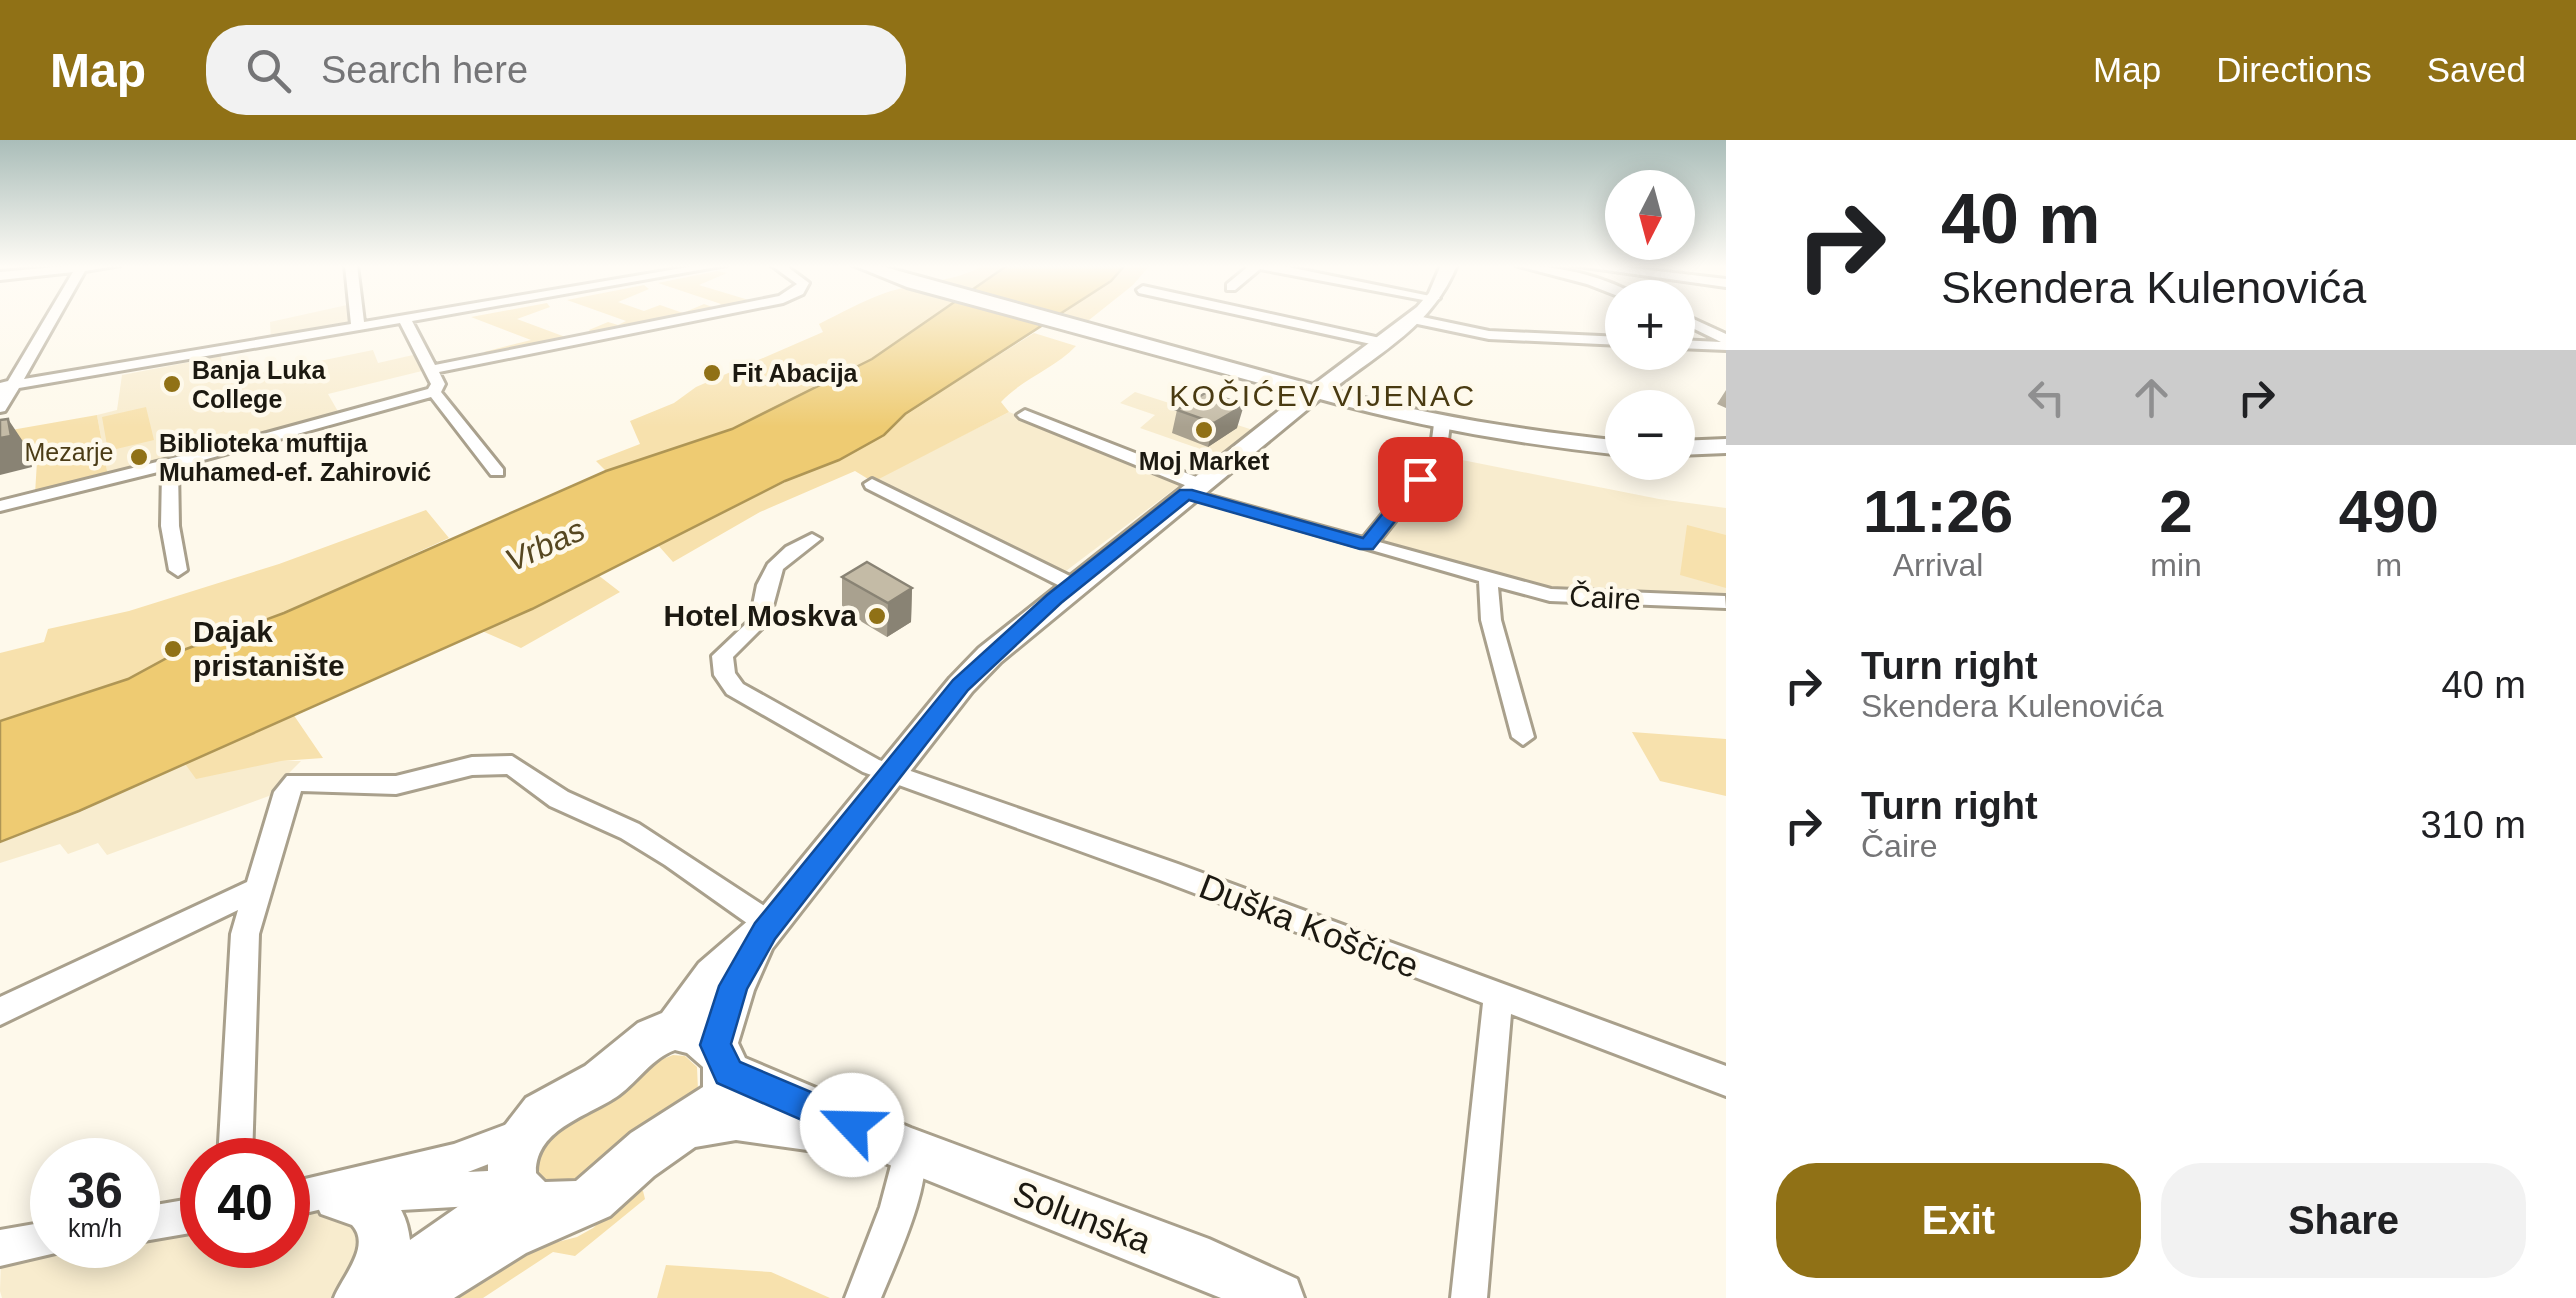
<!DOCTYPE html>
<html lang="en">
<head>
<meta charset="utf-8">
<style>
  body { margin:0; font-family:Helvetica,sans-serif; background:#f2f2f2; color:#202124; height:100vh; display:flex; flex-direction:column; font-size:38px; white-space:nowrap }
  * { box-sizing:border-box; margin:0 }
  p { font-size:32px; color:#757577 }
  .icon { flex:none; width:55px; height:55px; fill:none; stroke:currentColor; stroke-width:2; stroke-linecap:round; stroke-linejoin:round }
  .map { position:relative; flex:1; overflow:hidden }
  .sheet { display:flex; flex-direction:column; background:#fff; width:850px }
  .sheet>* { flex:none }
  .top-card { background:#fff; color:#202124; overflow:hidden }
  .needle { width:65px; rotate:186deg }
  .fabs { position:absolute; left:1605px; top:30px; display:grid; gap:20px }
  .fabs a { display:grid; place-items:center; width:90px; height:90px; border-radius:50%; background:#fff; box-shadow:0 5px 25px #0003; font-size:50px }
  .speed { position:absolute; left:30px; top:998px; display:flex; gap:20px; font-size:50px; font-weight:700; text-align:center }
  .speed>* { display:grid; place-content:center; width:130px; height:130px; border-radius:50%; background:#fff; box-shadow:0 5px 25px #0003; line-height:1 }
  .speed small { font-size:25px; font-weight:400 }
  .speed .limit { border:15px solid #d22; background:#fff; color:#111 }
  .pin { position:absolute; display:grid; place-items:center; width:85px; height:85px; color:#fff; margin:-42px; border-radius:20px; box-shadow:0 5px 15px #0006 }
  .me { position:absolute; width:110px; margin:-55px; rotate:294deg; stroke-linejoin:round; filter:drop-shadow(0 0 8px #0008) }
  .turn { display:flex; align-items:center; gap:35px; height:210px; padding:0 50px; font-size:45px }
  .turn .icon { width:130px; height:130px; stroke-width:2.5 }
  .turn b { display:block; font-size:70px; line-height:85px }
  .lanes { display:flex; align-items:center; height:95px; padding:0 50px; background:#0003; justify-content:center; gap:50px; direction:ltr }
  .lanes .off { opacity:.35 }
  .eta { display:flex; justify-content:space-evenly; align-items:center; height:170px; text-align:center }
  .eta b { font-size:60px; font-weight:600; line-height:70px }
  .cta { display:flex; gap:20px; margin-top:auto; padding:20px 50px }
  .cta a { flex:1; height:115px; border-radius:40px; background:#907116; color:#fff; font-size:40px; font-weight:600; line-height:115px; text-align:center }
  .cta a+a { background:#f2f2f2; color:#202124 }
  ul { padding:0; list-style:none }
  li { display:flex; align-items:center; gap:30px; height:140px; padding:0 50px }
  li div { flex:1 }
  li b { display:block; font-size:38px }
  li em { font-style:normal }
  header { display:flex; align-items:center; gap:60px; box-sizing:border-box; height:140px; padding:0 50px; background:#907116; color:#fff }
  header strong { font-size:48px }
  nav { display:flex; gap:55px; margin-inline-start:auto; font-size:35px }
  .search { width:700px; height:90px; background:#f2f2f2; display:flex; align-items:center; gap:25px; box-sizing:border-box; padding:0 35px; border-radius:40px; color:#757577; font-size:38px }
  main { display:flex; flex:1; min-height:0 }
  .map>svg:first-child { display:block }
</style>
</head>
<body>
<header>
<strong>Map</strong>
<div class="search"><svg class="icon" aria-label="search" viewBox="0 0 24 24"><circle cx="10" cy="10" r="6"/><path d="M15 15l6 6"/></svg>Search here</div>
<nav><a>Map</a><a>Directions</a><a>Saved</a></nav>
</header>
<main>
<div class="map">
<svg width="1726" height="1158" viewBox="0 0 1726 1158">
  <rect width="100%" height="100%" fill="#fef9eb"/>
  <path fill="#f8ecce" d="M347,165l5,23 -81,12 -1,-18z
    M373,210l5,13 35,-8 9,16 -94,23 12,21 -232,61 -11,-61 20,-5 5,-35 99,-19 2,25z
    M1135,252l121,39 -33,26 -83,-29 15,-13 -35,-12z
    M1009,272l176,69 -123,93 -185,-95z
    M1447,317l212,42 67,9v89l-159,-3 -186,-49z
    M183,621h118l-22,22 -2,10 -170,62 -9,-12 -30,11 -8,-10 -60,19v-20l83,-32z
    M333,1070l32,20 -24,68h-339l-2,-7 1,-29 110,-17h27v-4l64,-10v14h86v-27z"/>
  <path fill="#f7e1ad" d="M984,125h24l-136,94 -140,70 -126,42 -10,-10 44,-17 -10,-23 44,-18 22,-16 127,-55 -4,-8c22,-11 43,-23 66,-31 32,-11 68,-10 99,-28z
    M1125,125h25l-17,20 -49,39 -26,-7 53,-36z
    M717,131l10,2 -28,12 53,16 -160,33 -3,-4 19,-8 10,3 8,-4 -59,-21 77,-15 5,4 -31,13 26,9 16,-6 23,8 21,-9 11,4 6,-4 -63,-21z
    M547,163l3,4 -33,12 51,19 -74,15 -10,-1 47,-12 -60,-23z
    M1034,193l42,13c-22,23 -54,33 -75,56l8,10 -136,70 -18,-11 -95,41 -87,50 -16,-18 226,-109 22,-21z
    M146,267l8,33 -46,11 -6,-34z
    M97,275l11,61 -73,18 3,-49 -38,8v-21z
    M426,370l23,28 -165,75 -106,39 -50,27 -128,42v-68l44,-11 4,-13 81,-18 150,-47z
    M1687,385l39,10v53l-46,-13z
    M598,435l22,17 -99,56 -39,-17z
    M293,574l30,44 -42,3 -85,18 -13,-18z
    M1632,592l94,7v57l-66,-15z
    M673,915l12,1 12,11 1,23 -67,43 -44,42 -17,10 -33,-3 -6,-27 4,-9 118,-83z
    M635,1048l8,3 2,8 -70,57 -22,-4 -70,46h-37l69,-45 62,-16 16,-9z
    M666,1125l105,7 59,26h-173z"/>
  <path fill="#eecb72" stroke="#af9655" stroke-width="2.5" d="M1008,125h117l-14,16 -206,133 -21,21 -45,25 -54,21 -253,128 -453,202 -79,31v-121l128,-42 50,-27 106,-39 322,-142 126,-42 140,-70z"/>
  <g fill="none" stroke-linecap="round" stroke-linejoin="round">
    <g stroke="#a9a08c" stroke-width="6">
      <path id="street" d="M78,125h43l-36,6 -61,108 327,-55 -6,-59h12l7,57 336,-57h27l-315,56 23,44 344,-69 18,-12 -26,-19h14l24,18 -6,11 -20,9 -344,69 6,12 -4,8 62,77v6h-12l-60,-78 -253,70 1,59 8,44 -9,6 -9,-6 -8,-44 1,-55 -162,40v-10l197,-49 231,-63 3,-5 -31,-61 -381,65 -14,23 -5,1v-29l8,-2 65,-109 -73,8v-8z
        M1250,125h28l162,33 -6,4 -174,-33 -25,21h-8v-6z
        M1515,125c41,0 91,11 126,33h-18l-36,-14z
        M1571,125h35l120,14v8z
        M1143,146l237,52 7,4 -7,4 -241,-53 -2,-3z
        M1678,172l48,22v16l-48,-2v-8l43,2 -43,-21z
        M1413,175l76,16 133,6v8l-133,-6 -81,-17 -1,-3z
        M1025,270l179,70 2,4 -8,5 -6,-1 -172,-70 -3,-3z
        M1442,279l8,5 -4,32 -67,86 172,47 174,7 1,12 -176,-7 -52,-14 3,33 33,117 -11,8 -11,-8 -31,-117 -2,-39 -302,-87 9,-5 177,49 67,-83 4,-31z
        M872,339l208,102 3,4 -3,4h-14l-200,-101 -2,-4z
        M812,394l9,5 -38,30 -14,52 -36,36 2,16 8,11 136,76 299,104 548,202v30l-215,-82 -24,284h-36l32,-295 -323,-123 -297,-108 -136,-78 -13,-19 -2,-19 38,-36 7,-35 11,-21 18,-17z
        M512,616l56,36 71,32 142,93 4,8 -4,8 -10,4 -10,-4 -96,-68 -44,-27 -71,-32 -43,-32 -35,1 -76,19 -95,-3 -42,143 -7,226h-34l13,-226 7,-24 -238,115v-28l247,-115 27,-90 13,-16h109l76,-19z
        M521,979l12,4 4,12 -4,12 -65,25 40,-2 12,5 5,12 -5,12 -12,5 -142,8 -12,-5 -2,-5 -64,15v-34l166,-39z
        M910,994l12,5c15,37 -26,122 -41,159h-36l35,-91 18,-68z
        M202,1057v34l-64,11v-34z
        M52,1081v24h15l-3,6 -64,15v-36z"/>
    </g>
    <g stroke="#a9a08c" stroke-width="6">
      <path id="secondary" d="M853,125h24l436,120 104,-78 12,-14 12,-28h16c-24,60 -75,86 -125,125 99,26 189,40 290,51v14c-103,-11 -202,-28 -302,-56l-319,263 -29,30 -200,257 -18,41 -16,53 7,15 166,70 298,111 88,40 7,19h-83l-376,-151 -16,6 -93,-13 -41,7 -41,29 -44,40 -84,37 -72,45h-120c8,-21 38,-52 18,-73l-31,-11 -8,-17 8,-17 17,-8c40,11 67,23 72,68l59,-41 19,-21v-15l11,-30 27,-35 59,-32 53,-43 24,-10 37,-50 58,-50 193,-235 29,-30 321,-254 -393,-107zM675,910l12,3 16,14v20l-72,46 -55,48 -31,1 -9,-9c-1,-45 54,-57 83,-78 19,-14 33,-37 56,-45z
        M1726,299v14l-48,2v-14z"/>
    </g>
    <use href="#street" fill="#fff" fill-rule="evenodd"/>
    <use href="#secondary" fill="#fff" fill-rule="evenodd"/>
  </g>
  <path fill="#a9a18f" d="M1726,250v18l-9,-4z
    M1177,270l60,18 -29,19 -36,-14z
    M842,437l70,11 -1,34 -24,15 -45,-27z"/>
  <path fill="#898374" d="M1244,265l-7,23 -29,19 6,-24z
    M8,279l20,30 4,18 -32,8v-37z
    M912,448l-1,34 -24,15 1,-34z"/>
  <path fill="#c4bba6" stroke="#898374" stroke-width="2.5" d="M1207,252l37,13 -30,18 -37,-13z
    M8,279l3,17 -11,2v-18z
    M867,422l45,26 -24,15 -46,-26z"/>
  <linearGradient id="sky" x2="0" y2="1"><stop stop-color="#aabdb9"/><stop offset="0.44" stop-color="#fffcf6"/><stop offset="1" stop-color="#fffcf6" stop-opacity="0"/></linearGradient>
  <rect width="1726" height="287" fill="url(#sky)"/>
  <path fill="#1a73e8" stroke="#114b97" stroke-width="2.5" d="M1420,334l8,5 -55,70h-13l-171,-49 -128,103 -93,87 -193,249 -28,50 -16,55 9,18 123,52 5,11 -5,12 -11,5 -135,-59 -17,-38 19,-59 36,-63 198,-243 94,-85 133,-105h12l171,48 51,-63z"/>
  <g fill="#907116" stroke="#fef9eb" stroke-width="4">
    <circle cx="712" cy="233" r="10"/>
    <circle cx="172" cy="244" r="10"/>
    <circle cx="1204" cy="290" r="10"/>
    <circle cx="139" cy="317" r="10"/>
    <circle cx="877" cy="476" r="10"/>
    <circle cx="173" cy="509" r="10"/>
  </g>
  <g text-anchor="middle" stroke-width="9" stroke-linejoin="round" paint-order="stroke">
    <g font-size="25" font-weight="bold" fill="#1c1911" stroke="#fef9eb" text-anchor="start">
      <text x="192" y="239">Banja Luka<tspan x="192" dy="29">College</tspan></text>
      <text x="732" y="242">Fit Abacija</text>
      <text x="159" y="312">Biblioteka muftija<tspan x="159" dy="29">Muhamed-ef. Zahirović</tspan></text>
      <text x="1204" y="330" text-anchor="middle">Moj Market</text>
    </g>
    <g font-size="25" fill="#4b3c16" stroke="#fef9eb">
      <text x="69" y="321">Mezarje</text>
    </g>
    <g font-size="30" letter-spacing="2.5" fill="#493a11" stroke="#fef9eb">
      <text x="1323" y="266">KOČIĆEV VIJENAC</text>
    </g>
    <g font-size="30" fill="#1c1911" stroke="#fef9eb">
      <text transform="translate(1605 458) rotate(3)" y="10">Čaire</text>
    </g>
    <g font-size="30" font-weight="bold" fill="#1c1911" stroke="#fef9eb" text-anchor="end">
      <text x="857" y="486">Hotel Moskva</text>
      <text x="193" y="502" text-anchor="start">Dajak<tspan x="193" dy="34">pristanište</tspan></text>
    </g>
    <g font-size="32" font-style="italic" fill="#564721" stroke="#fef9eb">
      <text transform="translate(545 405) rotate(-25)" y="11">Vrbas</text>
    </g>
    <g font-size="35" fill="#1c1911" stroke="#fef9eb">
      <text transform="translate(1309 786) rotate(21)" y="12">Duška Koščice</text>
      <text transform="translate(1082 1077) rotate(21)" y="12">Solunska</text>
    </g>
  </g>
</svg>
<div class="fabs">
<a><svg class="needle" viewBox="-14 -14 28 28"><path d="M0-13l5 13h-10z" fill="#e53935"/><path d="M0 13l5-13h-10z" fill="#757577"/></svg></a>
<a>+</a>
<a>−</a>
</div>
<div class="speed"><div>36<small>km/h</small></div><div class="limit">40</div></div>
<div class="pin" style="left:1420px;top:339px;background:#d93025"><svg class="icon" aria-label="arrive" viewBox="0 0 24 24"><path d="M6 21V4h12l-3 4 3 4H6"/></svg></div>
<svg class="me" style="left:852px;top:985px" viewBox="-20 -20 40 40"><circle r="19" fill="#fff"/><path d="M0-13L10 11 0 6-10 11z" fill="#1a73e8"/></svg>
</div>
<section class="sheet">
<div class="top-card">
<div class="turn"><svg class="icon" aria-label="right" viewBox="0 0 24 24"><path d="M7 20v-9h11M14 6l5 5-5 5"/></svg><div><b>40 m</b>Skendera Kulenovića</div></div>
<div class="lanes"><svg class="icon off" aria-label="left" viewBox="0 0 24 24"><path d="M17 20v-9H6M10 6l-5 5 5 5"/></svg><svg class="icon off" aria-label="ahead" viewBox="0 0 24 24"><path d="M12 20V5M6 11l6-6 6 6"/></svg><svg class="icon" aria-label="right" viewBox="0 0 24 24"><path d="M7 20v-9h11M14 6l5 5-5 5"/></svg></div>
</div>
<div class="eta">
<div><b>11:26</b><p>Arrival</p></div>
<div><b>2</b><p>min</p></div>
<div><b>490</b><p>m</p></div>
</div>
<ul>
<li><svg class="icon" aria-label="right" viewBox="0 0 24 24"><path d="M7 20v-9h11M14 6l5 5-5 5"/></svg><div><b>Turn right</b><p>Skendera Kulenovića</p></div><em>40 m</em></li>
<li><svg class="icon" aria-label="right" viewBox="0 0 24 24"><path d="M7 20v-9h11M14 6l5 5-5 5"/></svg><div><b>Turn right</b><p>Čaire</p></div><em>310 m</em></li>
</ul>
<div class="cta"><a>Exit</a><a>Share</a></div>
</section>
</main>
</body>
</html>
